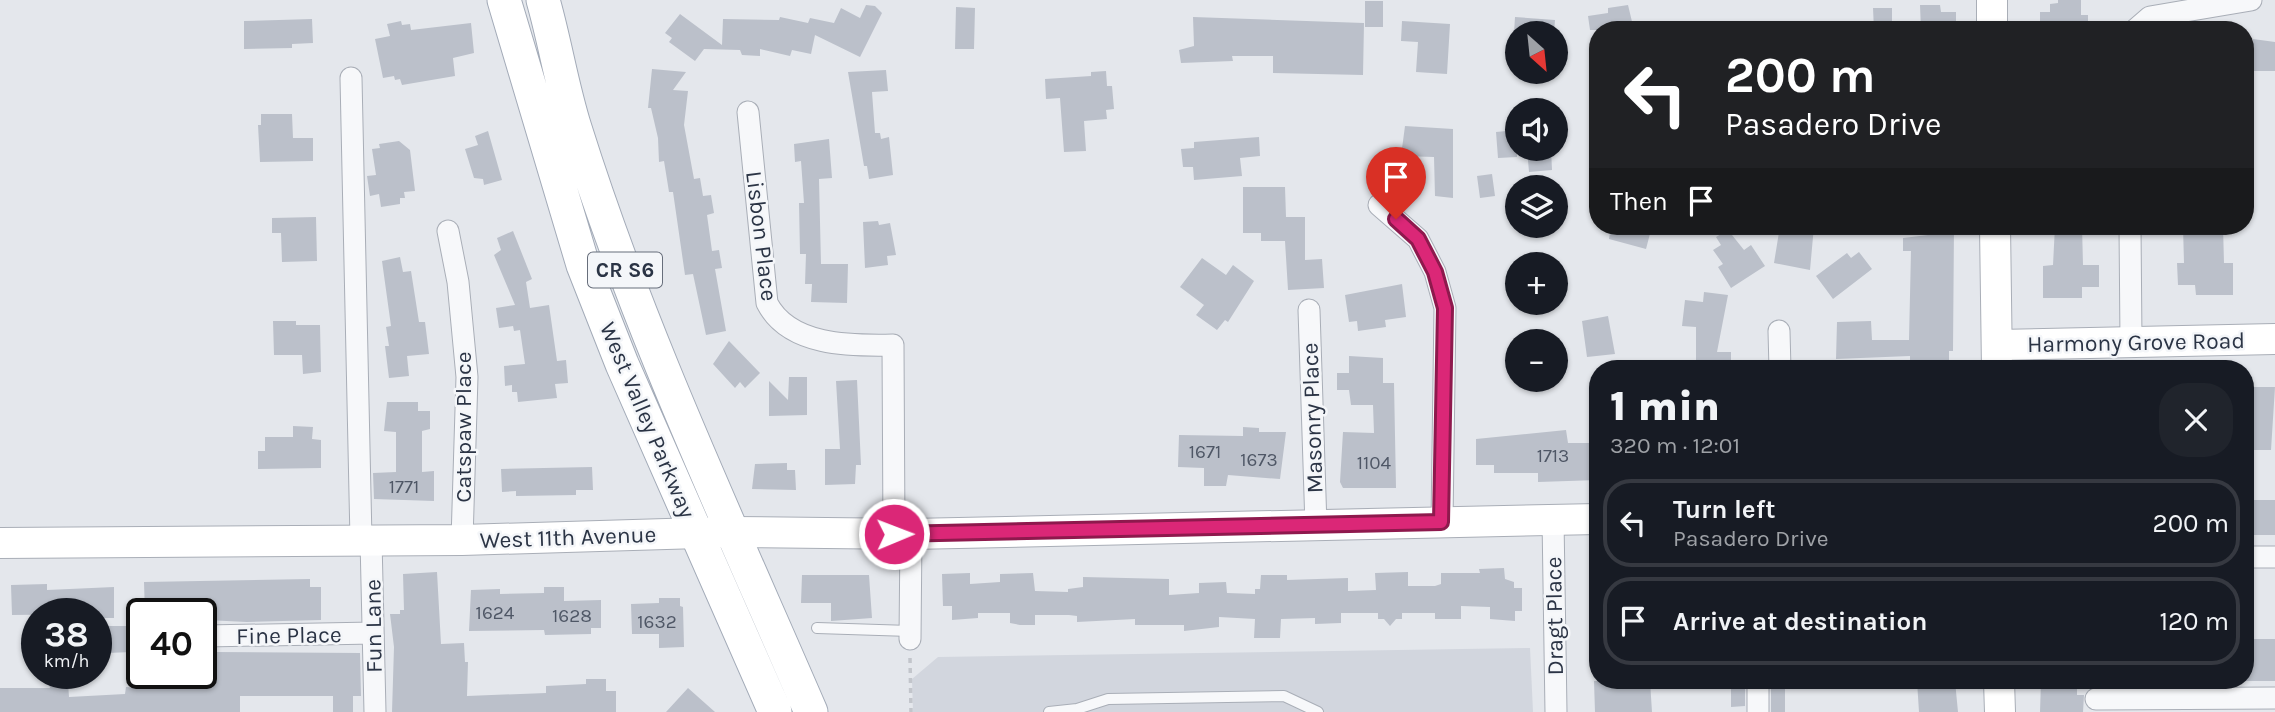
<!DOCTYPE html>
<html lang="en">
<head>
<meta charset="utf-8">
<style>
  body { margin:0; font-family:Karla,sans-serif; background:#20242c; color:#f1f3f6; height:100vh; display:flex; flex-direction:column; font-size:26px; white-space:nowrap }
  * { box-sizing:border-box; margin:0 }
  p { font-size:23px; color:#9ea1a6 }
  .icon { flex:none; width:38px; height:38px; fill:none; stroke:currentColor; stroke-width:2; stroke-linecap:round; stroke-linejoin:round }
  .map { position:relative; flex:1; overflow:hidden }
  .details { position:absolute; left:1589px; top:360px; width:665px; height:329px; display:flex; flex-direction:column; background:#171b24; border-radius:28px; box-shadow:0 2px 5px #0004 }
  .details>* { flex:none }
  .guide { position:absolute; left:1589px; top:21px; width:665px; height:214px; border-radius:28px; box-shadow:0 2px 5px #0004; background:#202124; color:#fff; overflow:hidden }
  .needle { width:46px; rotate:153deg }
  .buttons { position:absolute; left:1505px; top:21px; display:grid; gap:14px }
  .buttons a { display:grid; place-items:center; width:63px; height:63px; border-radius:50%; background:#171b24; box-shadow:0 2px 5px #0004; font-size:35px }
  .speed { position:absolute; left:21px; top:598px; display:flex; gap:14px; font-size:35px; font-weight:700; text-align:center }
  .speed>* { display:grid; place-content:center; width:91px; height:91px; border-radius:50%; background:#171b24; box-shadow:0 2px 5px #0004; line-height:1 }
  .speed small { font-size:18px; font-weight:400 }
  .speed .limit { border:4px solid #111; border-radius:10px; background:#fff; color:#111 }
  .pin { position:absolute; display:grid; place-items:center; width:60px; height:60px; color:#fff; margin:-72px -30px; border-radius:50% 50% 50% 0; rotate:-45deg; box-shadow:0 0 7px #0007 }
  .pin .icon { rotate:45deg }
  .me { position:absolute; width:77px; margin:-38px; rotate:89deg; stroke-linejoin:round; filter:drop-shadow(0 0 5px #0008) }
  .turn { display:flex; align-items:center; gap:24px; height:147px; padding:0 21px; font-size:32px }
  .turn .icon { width:91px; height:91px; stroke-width:2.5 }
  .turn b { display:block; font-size:49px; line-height:60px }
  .then { display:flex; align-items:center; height:66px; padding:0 21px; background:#0003; gap:14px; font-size:26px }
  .round { display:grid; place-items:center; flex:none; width:74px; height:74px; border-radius:28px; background:#20242c }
  .headline { display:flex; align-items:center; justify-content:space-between; height:119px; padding:0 21px }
  h1 { font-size:42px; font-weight:800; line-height:52px }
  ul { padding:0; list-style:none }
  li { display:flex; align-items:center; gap:21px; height:88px; margin:0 14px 10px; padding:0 7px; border:4px solid #363941; border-radius:28px }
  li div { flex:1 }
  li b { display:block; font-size:26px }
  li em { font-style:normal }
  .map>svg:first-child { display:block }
</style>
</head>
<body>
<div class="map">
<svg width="2275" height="712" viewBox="0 0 2275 712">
  <rect width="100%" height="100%" fill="#e4e7ec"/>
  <path fill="#d2d6de" d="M1530,648l3,64h-620l-1,-33 26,-22z"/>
  <path fill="#bbc0ca" d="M2058,0h23v15h7v15h-48v-18h10v-8l8,-1z
    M1365,1h18v26h-18z
    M866,5l9,1 7,7 -22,44 -45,-22 -4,19 -19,-4 -2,6 -30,-7v7l-18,-1 -2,-5 -36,-1 -9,12 -26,-19 3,-4 -7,-5 15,-19 42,31 1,-26 56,1 1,-3 28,6 2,-5 24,5 7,-15 19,10z
    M1628,5l6,25h-44l-2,-14 20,-3v-5z
    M1920,5h20l1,7h15v18h-35z
    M956,7l19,1 -1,41h-19z
    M1873,8h19v22h-18z
    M1193,17l171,6 -1,52 -90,-2v-17h-41l1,5 -52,2 -2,-13 15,-4z
    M1515,17l40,3 -1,13h-40z
    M312,19l1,24 -21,1v4l-48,1v-28z
    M401,21l1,4 8,-1 1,6 60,-7 3,30 -21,5 2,18 -53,9 -2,-6 -5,1 -1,-4 -11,2 -8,-39 15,-3 -3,-12z
    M1402,21l48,3 -3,50 -31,-2 2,-30 -17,-1z
    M2253,39l22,3v29h-25z
    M652,69l34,3 -13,18 15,1 -4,34 10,54 6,-1 3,18 8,-1 3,18 -7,2 5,36 7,-1 3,18 -7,1 11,62 -20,4 -13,-61 -8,1 -12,-83h-4l-5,-31 -5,1 -1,-24 -7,-30h-3z
    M886,70l2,21 -16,1 3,41h5l1,6 8,-2 4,38 -24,4 -2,-13h-3l-16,-94z
    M1106,71l1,15h5l2,23 -8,1 1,9 -23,2 2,30 -22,1 -4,-54 -14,1 -1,-20 46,-3v-4z
    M261,114h31l1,24h20v23l-53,1 -2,-37h3z
    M1405,126l48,3v69l-18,-2 -1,-39 -33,-1z
    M1517,130v27l-19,1 -2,-26z
    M488,131l14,49 -18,5 -1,-6 -9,-1 -9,-29 13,-4 -3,-9z
    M1259,137l1,19 -20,2 2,18 -48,4 -1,-13h-10l-2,-18 13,-1v-6z
    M829,139l3,39 -13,1 2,85h27l-1,39 -36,-1 1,-18h-7l1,-30h-6l-1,-51h5l-3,-42 -6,1 -1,-18z
    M399,141l11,9 5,41 -11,1 1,6h-5v6l-19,3 -2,-13 -9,2 -3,-20 9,-1 -4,-26 8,-1 -1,-4z
    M1527,149h24l1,21 -23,2z
    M1492,174l3,22 -15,2 -3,-22z
    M1243,187h42l1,30h19v43l17,-1 2,29 -36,2 -3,-49h-24v-8h-18z
    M316,217l1,44 -35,1 -1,-29h-9v-15z
    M878,221l1,4 11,-2 6,32 -9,1 1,9 -23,3 -2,-46z
    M1611,226h41l-6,23 -37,-10z
    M1780,226h34l-4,44 -36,-7z
    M1928,226h26l-1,125h-4v15h-22v-6h-17v-4l-74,3 1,-37 34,-1 1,19h37l2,-89h-8v-13l25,-3z
    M2055,226h27l1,39h16v22h-17v11h-39v-32l10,-1z
    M2183,226h40l1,37h9v32h-37l-1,-10h-17l-1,-22h7z
    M1728,230l16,20 7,-5 14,21 -34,22 -13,-21 5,-3 -10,-14 8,-5 -5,-8z
    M513,231l19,48 -6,3 4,26 19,-3 8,56 9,-1 2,23 -13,1 2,14 -39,4 -1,-10h-5v-7l-7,1 -1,-20 21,-2 -5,-34 -6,1 -1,-5 -14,2 -3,-20 19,-3 -21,-50 7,-5 -4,-12z
    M1859,252l13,17 -39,30 -17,-23 31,-23 4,5z
    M400,257l3,15 8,-1 8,51h6l4,32 -22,2 2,20 -20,2 -4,-32h4l-3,-19 5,-1 -9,-65z
    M1202,258l24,17 7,-10 21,16 -26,41 -3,-2 -8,10 -21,-15 8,-10 -24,-18z
    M1402,284l4,33 -21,3 1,7 -28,4 -1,-10 -8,1 -4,-27z
    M1704,292l24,3 -11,57h14v17h-35v-42l-14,-1 3,-26 18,2z
    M1608,316l7,38 -28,3 -5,-36z
    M273,321h23v4h24l1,47 -18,2 -1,-19h-28z
    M729,341l31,32 -15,15 -5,-6 -5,6 -22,-24z
    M1349,356l34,2v25h11l2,105h-53l-3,-6 3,-50 31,1 -1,-28h-22l-2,-15h-12v-17h12z
    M789,377h18v38l-38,1v-35l19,19z
    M857,380l4,85h-5l-1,19 -30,1v-36h15l-4,-68z
    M2252,387h23l-4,63h-17z
    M387,402h31v9h12v18l-8,2v41l12,-1v30l-60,-2 -1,-26 23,-1v-40l-12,-1z
    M293,426l20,1 -1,12 9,1v28l-63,1v-18h7v-14h28z
    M1243,427l16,1v4h27l-6,47 -52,-4 -2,11h-22v-18l-26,-1 1,-32 64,1z
    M1566,430l2,13h30v37l-60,2v-9h-44v-8h-18v-26z
    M787,463v7h8l1,20 -44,-1 3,-25z
    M592,467l1,23h-17v5l-60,1v-5l-14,1 -1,-23z
    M2245,500h30v35h-30z
    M1504,568l1,11 9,3v6h8v23h-7v10l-25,-2v-12l-29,-1v13h-26v-6h-33v6h-6l-6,7 -6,-7h-6v-6h-37v10l-26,1v-6l-34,1 -1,19h-26l1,-19 -36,-2v10l-35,4v-6h-49v-6l-58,3v-6l-8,-1h-34v10h-15l-10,-2v-10h-32v5l-26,2v-14h-9l-1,-32 28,-1v11l30,-2v-8l33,-1 2,18 33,1v-3l15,-2v-10l86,2v16l30,-2v-10l27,-1 1,11 28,1v-5h5l1,-14h26v5l61,-2v13l28,-1 -1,-17 33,-1v14h27l6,-2v-11h39l-1,-4z
    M437,572l4,72 23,-1 1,19h3l-1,34 79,-3v-7l40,-2v-5h20v12h10v21h-224l2,-65 -4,-33h10v-4h4l-1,-36z
    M802,575h67l3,43 -41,3v-18h-30z
    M310,579v8h11v33l-74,2 -41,-2 -5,-7 -56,1 -1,-32z
    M47,584v6l67,-3v31h-18v-4l-84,1 -1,-30z
    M544,587h20v14l37,-1v28h-10v6l-46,1 -1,-5 -75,1 2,-41 29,-1v5l44,-1z
    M659,598h21v8l3,1 1,40 -25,1v-14h-27l-1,-30 28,-1z
    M106,626h26v26l-25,1z
    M2245,639h30v42h-30z
    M214,652l146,1 1,43h-8v16h-20v-16h-93v16h-240v-24h50l-1,-4 19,-1 1,14 56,-3 1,-7 12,1 -1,-5 67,3 1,-31h9z
    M1594,681h56l2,31h-57z
    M1731,681h14v25l-14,1z
    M1771,681h14v31h-14z
    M1917,681h38l3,31h-39z
    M2041,681h36v14h7l-1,17h-43z
    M688,688l27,24h-49z"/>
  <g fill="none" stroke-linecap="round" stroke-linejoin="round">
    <g stroke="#a9aeb7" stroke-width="12">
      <path id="lane" d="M817,628l93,3
        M1049,712l28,-3 31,-10 176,-3 34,16"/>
    </g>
    <g stroke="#a9aeb7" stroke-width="23">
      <path id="street" d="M2135,30l15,-13 101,-17
        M351,78l10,462
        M748,112l19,191c22,43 83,43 126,42l1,189
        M1379,205l39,34 17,33 10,36 -3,214
        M2130,226l1,115
        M448,231l10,51 9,95 -5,163
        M1309,310l7,216
        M1779,331l1,38
        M1553,519l3,193
        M371,540l4,172
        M2245,557h30
        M206,636l167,-3
        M910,639l1,-105
        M2096,699l179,-1
        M1758,712v-31"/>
    </g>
    <g stroke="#a9aeb7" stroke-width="32">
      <path id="secondary" d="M1992,0v30
        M1995,226l2,143
        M1998,345l277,-6
        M0,543l462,-3 271,-8 178,2 687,-15
        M1999,681l1,31"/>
    </g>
    <g stroke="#a3abb8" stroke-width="35">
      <path id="primary" d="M504,0l79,265 39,99 153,348
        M543,0c12,42 19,87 32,128 63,201 153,392 236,584"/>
    </g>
    <path stroke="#c2c5cb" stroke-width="3.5" stroke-dasharray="5 5" stroke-linecap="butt" d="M910,658l1,54"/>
    <use href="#lane" stroke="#f7f8fa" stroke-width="10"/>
    <use href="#street" stroke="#f7f8fa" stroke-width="21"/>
    <use href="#secondary" stroke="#fff" stroke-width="30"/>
    <use href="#primary" stroke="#fff" stroke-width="33"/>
  </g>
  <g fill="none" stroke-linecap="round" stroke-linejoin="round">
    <g stroke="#8e194d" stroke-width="18">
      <path id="route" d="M894,534l547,-12 4,-214 -10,-36 -17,-33 -22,-20"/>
    </g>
    <use href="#route" stroke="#db2777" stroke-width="12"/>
  </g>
  <g text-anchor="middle" stroke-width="5" stroke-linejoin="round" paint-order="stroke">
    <g font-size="19" fill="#4f5766">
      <text x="1205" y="458">1671</text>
      <text x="1553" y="462">1713</text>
      <text x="1259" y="466">1673</text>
      <text x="1374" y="469">1104</text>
      <text x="404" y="493">1771</text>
      <text x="495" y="619">1624</text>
      <text x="572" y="622">1628</text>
      <text x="657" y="628">1632</text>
    </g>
    <rect fill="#f4f6f9" stroke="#676e7b" stroke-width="2" x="588" y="252.5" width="74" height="35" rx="5"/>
    <g font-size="21" font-weight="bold" fill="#2b3445">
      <text x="625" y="277">CR S6</text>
    </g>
    <g font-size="23" fill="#2b3445" stroke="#f4f6f9">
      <text transform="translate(762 236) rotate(83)" y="8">Lisbon Place</text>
      <text transform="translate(2136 342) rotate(-1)" y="8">Harmony Grove Road</text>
      <text transform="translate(1312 418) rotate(-92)" y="8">Masonry Place</text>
      <text transform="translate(648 420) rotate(67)" y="8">West Valley Parkway</text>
      <text transform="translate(463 427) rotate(-90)" y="8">Catspaw Place</text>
      <text transform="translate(568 537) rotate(-2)" y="8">West 11th Avenue</text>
      <text transform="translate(1554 616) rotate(-91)" y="8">Dragt Place</text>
      <text transform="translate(373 626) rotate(-91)" y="8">Fun Lane</text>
      <text transform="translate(289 635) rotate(-1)" y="8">Fine Place</text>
    </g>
  </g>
</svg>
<div class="buttons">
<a><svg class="needle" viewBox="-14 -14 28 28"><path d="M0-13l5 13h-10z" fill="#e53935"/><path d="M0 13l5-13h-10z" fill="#9ea1a6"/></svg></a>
<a><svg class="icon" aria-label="sound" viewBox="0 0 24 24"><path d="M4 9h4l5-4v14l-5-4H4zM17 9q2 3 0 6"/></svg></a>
<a><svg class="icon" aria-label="layers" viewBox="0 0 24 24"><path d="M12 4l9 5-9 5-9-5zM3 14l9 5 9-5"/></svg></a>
<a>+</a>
<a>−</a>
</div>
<div class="speed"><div>38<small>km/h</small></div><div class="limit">40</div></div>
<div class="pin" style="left:1396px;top:219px;background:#d93025"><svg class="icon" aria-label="arrive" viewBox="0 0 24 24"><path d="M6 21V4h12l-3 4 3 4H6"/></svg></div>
<svg class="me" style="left:894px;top:534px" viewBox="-20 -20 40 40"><circle r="17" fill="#db2777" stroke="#fff" stroke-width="3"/><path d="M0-11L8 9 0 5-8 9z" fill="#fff"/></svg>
<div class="guide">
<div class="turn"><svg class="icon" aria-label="left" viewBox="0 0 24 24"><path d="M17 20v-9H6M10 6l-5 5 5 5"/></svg><div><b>200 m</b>Pasadero Drive</div></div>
<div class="then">Then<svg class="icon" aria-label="arrive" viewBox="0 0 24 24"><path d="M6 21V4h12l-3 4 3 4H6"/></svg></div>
</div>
<section class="details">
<div class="headline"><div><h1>1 min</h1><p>320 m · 12:01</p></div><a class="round"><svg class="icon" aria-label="close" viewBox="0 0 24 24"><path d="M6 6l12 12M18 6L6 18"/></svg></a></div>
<ul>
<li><svg class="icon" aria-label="left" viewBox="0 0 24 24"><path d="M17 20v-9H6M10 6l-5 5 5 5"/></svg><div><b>Turn left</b><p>Pasadero Drive</p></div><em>200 m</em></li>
<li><svg class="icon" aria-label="arrive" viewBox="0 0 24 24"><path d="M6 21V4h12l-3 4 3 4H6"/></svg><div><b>Arrive at destination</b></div><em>120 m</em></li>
</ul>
</section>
</div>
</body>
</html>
